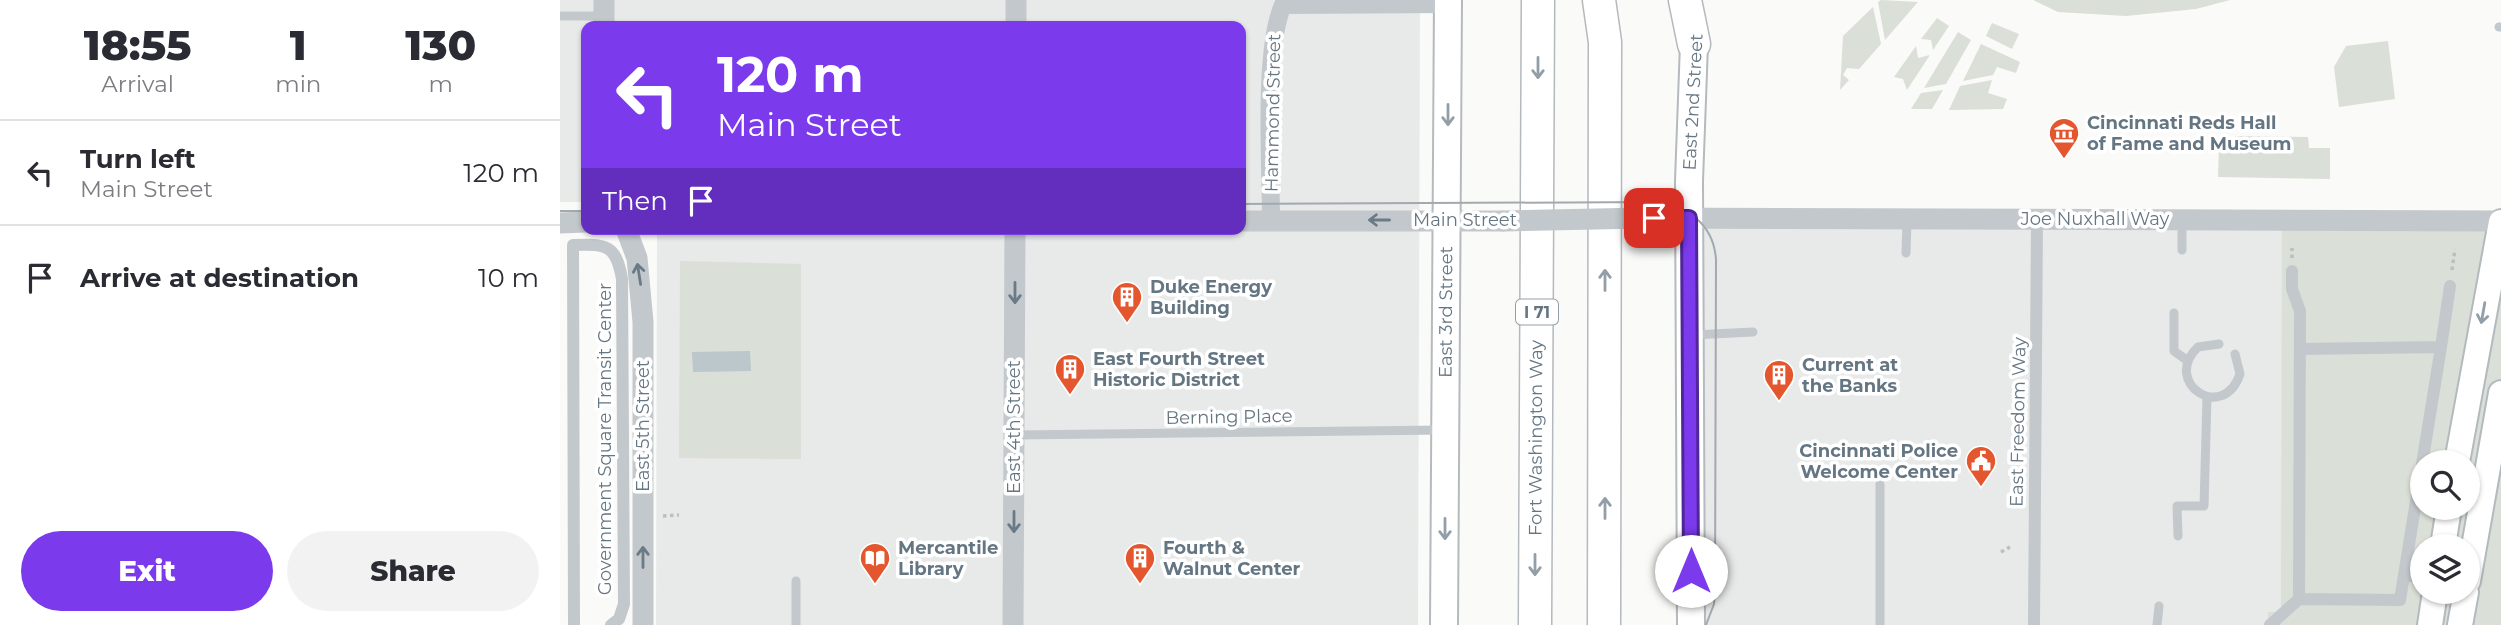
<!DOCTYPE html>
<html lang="en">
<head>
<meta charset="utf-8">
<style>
  body { margin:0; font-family:Montserrat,sans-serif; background:#f2f2f3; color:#2b2b33; height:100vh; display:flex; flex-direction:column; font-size:26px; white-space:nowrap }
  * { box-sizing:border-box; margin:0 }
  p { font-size:23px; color:#7c7c81 }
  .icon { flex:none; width:38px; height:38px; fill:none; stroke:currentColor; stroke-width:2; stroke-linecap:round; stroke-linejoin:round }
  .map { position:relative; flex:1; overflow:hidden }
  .panel { display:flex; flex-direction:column; background:#fff; width:560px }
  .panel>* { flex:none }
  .guide { position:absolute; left:21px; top:21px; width:665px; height:214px; border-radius:14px; box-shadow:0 2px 5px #0004; background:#7c3aed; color:#fff; overflow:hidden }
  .controls { position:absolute; left:1850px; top:450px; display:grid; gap:14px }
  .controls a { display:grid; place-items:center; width:70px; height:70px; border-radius:50%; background:#fff; box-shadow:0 2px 5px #0004; font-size:35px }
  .pin { position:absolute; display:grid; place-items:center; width:60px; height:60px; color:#fff; margin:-30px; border-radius:14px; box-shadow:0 4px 10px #0006 }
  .me { position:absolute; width:77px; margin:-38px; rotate:0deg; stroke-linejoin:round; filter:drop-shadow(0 0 5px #0008) }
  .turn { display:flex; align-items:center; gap:24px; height:147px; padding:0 21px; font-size:32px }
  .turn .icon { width:91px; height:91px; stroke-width:2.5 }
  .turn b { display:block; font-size:49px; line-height:60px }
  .then { display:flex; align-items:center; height:66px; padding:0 21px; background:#0003; gap:14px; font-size:26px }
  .eta { display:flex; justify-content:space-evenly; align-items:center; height:119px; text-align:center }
  .eta b { font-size:42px; font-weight:800; line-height:49px }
  .primary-button { display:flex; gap:14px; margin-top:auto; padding:14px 21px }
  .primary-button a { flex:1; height:80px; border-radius:42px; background:#7c3aed; color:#fff; font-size:28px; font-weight:800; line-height:80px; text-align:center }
  .primary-button a+a { background:#f2f2f3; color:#2b2b33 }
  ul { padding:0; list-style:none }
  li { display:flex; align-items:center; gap:21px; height:105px; padding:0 21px; border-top:2px solid #e1e1e2 }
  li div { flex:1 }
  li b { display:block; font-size:26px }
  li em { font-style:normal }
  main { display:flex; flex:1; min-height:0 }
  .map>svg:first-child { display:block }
</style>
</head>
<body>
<main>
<section class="panel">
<div class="eta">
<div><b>18:55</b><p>Arrival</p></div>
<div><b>1</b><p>min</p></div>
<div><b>130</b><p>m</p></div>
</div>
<ul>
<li><svg class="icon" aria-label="left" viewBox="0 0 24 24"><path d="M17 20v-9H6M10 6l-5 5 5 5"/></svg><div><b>Turn left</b><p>Main Street</p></div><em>120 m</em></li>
<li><svg class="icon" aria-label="arrive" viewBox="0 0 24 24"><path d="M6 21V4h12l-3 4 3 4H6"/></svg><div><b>Arrive at destination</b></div><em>10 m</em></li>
</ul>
<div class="primary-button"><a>Exit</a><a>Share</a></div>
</section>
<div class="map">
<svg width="1941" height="625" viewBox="0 0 1941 625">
  <rect width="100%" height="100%" fill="#fafaf8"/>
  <path fill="#e8e9e9" d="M0,0h860l-2,625h-762l1,-396h584v-203h-655v176h-26z
    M1129,218l709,3 24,241v130l6,33h-737z"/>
  <path fill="#dadfd7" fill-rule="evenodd" d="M1321,0l37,2 -33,38 -7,-38z
    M1473,0h197l-34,9 -70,7 -68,-4z
    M1313,7l8,37 -22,25 -12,-1 -4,7 6,5 -9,10 3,-54z
    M1377,18l12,8 -16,24 -2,-10 -10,-1z
    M1432,23l27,11 -7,15 -26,-13z
    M1398,32l13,8 -25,44 -22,4z
    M1828,41l7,58 -56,8 -5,-40 12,-21z
    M1421,44l39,18 -4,11 -19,-6 -4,8 -30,6z
    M1356,46l2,12 12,-3 -23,35 -4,-11 -9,-2z
    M1432,80l-4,13 19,6 -4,10 -54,1 11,-24z
    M1383,90l-11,19h-21l10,-16z
    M1675,136l73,1 1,11h21v31l-112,-2 1,-30h16z
    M1722,220l219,1v404h-233v-13h13zM1862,462h46v46h-46zM1862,546h46v46h-46z
    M120,261l121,3v195l-122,-1z"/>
  <path fill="#bbc7cb" d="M190,351l1,20 -58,1 -1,-20z"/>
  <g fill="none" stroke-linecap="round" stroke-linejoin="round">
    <g stroke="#b3babf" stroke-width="28">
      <path id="secondary" d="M1897,462l44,-240
        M1883,546l6,-38
        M1908,581l33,-188
        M1870,625l5,-33
        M1900,625l6,-33"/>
    </g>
    <g stroke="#b5babe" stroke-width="30">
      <g id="primary">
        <path id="s1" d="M884,625l4,-625"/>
        <path d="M1131,625l-2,-444 5,-137"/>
      </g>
    </g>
    <g stroke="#b4b9bd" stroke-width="35">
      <g id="motorway">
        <path d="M1039,0l6,42 -1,583"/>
        <path d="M1125,0l9,44"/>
        <path id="s2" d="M975,625l3,-625"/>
      </g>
    </g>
    <path stroke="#bbbfc2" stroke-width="3.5" stroke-dasharray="3.5 3.5" stroke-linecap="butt" d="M1732,258v-10
      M1892,270l3,-21
      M103,516l16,-1
      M1441,552l9,-5"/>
    <path stroke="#c3c8cc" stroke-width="9" d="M0,16h43
      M1939,27h2
      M1622,250v-29
      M1346,253l1,-33
      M1614,313v38l14,10
      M1132,335l61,-3
      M1659,344l-21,3c-37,35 25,77 42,27l-5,-20
      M454,435l429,-5
      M1618,536l-1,-30h27l3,-109
      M1848,577l14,2
      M236,625v-44
      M1320,625v-141
      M1597,625l2,-19"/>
    <path stroke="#c3c8cc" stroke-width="12" d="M1881,347l9,-61
      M1739,599l101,1 41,-253 -141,2
      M14,625l-1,-380c33,-1 43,-1 49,34l2,325 -5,15 -8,6
      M1474,625l3,-406
      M1710,625l29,-26 1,-288 -8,-22v-18"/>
    <path stroke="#c3c8cc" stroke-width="18" d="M711,220c0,-54 -8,-170 12,-215l165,-1"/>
    <path stroke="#c3c8cc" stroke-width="21" d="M44,0v26
      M456,26v-26
      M1085,218l856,3
      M681,221h262
      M0,223l26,-1
      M66,229l11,29 6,64v303
      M453,625l2,-396"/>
    <use href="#secondary" stroke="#fff" stroke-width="24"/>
    <use href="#primary" stroke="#fff" stroke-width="26"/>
    <use href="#motorway" stroke="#fff" stroke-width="32"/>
    <path stroke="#a2aab0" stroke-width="2" d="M681,204l413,-2c34,3 60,23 62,58l-1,328 -1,16 -8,21
      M0,211h26"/>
    <path stroke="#c3c8cc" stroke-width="21" d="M943,221l142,-3"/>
  </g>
  <defs><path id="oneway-shaft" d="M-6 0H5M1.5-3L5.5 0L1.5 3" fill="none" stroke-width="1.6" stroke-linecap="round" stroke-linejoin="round" transform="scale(1.75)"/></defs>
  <g stroke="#939fa8">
    <use href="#oneway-shaft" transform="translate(978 68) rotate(90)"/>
    <use href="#oneway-shaft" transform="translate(888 115) rotate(90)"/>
    <use href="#oneway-shaft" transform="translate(1045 280) rotate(-90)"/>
    <use href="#oneway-shaft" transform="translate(1923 313) rotate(100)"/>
    <use href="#oneway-shaft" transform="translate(1045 508) rotate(-90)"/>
    <use href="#oneway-shaft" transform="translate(885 529) rotate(90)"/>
    <use href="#oneway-shaft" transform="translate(975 565) rotate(90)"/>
  </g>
  <g stroke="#6a7a87">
    <use href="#oneway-shaft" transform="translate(819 220) rotate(-180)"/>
    <use href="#oneway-shaft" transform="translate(79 274) rotate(-99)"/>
    <use href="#oneway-shaft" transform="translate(455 293) rotate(90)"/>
    <use href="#oneway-shaft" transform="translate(454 522) rotate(90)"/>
    <use href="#oneway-shaft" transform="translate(83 557) rotate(-90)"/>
  </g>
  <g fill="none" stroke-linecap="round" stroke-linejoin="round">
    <g stroke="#51269a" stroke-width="18">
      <path id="route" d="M1094,218h35l2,353"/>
    </g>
    <use href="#route" stroke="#7c3aed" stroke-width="12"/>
  </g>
  <defs>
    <g id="museum-pin" transform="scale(1.575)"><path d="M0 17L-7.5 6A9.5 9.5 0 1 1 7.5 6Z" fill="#e4572e" stroke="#fff"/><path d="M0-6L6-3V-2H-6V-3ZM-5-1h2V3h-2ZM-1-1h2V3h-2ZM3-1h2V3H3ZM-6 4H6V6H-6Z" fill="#fff"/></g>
    <g id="building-pin" transform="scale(1.575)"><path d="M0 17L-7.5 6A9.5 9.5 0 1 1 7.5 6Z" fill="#e4572e" stroke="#fff"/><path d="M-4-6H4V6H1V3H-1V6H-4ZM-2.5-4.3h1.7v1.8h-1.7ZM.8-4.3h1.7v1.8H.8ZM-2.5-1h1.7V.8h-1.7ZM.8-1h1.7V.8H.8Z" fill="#fff"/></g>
    <g id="civic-pin" transform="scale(1.575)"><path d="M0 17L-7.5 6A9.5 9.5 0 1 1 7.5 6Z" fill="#e4572e" stroke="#fff"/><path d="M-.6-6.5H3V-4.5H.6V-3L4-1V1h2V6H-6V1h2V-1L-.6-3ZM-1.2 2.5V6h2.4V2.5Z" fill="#fff"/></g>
    <g id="library-pin" transform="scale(1.575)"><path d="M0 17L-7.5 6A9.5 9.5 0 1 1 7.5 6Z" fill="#e4572e" stroke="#fff"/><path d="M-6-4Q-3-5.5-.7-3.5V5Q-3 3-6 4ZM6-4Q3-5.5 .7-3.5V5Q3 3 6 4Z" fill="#fff"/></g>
  </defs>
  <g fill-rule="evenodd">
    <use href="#museum-pin" x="1504" y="133"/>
    <use href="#building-pin" x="567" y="297"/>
    <use href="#building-pin" x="510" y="369"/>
    <use href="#building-pin" x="1219" y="375"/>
    <use href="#civic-pin" x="1421" y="461"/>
    <use href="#library-pin" x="315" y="558"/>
    <use href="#building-pin" x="580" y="558"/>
  </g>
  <g text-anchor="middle" stroke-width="7" stroke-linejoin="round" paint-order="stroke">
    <rect fill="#fff" stroke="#939fa8" stroke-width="2" x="956" y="299.5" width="42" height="25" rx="5"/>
    <g font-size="16" font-weight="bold" fill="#657683">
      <text x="977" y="318">I 71</text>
    </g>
    <g font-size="18" fill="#657683" stroke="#fff">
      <text transform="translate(1133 102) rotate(-87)" y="6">East 2nd Street</text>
      <text transform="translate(713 113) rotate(-89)" y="6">Hammond Street</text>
      <text x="1535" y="225">Joe Nuxhall Way</text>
      <text x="905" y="226">Main Street</text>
      <text dy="6" stroke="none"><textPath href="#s1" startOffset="313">East 3rd Street</textPath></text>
      <text transform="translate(669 417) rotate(-1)" y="6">Berning Place</text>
      <text transform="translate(1458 422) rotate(-89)" y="6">East Freedom Way</text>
      <text transform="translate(83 426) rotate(-90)" y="6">East 5th Street</text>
      <text transform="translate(454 427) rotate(-90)" y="6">East 4th Street</text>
      <text dy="6" stroke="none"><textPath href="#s2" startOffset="187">Fort Washington Way</textPath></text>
      <text transform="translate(45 439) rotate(-90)" y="6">Government Square Transit Center</text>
    </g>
    <g font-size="18" font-weight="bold" fill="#657683" stroke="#fff" text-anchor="start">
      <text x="1527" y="129">Cincinnati Reds Hall<tspan x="1527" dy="21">of Fame and Museum</tspan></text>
      <text x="590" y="293">Duke Energy<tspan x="590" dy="21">Building</tspan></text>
      <text x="533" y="365">East Fourth Street<tspan x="533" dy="21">Historic District</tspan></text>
      <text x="1242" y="371">Current at<tspan x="1242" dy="21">the Banks</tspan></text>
      <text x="1398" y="457" text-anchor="end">Cincinnati Police<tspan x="1398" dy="21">Welcome Center</tspan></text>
      <text x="338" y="554">Mercantile<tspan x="338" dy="21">Library</tspan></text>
      <text x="603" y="554">Fourth &amp;<tspan x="603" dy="21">Walnut Center</tspan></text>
    </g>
  </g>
</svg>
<div class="controls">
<a><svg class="icon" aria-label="search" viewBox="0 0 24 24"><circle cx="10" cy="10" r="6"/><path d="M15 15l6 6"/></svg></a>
<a><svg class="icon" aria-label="layers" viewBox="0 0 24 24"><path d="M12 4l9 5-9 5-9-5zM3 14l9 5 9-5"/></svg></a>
</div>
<div class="pin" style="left:1094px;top:218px;background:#d93025"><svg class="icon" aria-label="arrive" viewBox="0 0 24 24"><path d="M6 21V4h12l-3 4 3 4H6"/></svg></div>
<svg class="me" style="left:1131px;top:571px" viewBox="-20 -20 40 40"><circle r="19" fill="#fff"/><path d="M0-13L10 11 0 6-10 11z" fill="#7c3aed"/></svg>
<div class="guide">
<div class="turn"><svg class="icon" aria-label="left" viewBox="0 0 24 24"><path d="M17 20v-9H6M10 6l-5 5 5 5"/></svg><div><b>120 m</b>Main Street</div></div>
<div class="then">Then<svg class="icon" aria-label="arrive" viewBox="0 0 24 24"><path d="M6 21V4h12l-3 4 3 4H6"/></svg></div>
</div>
</div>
</main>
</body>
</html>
